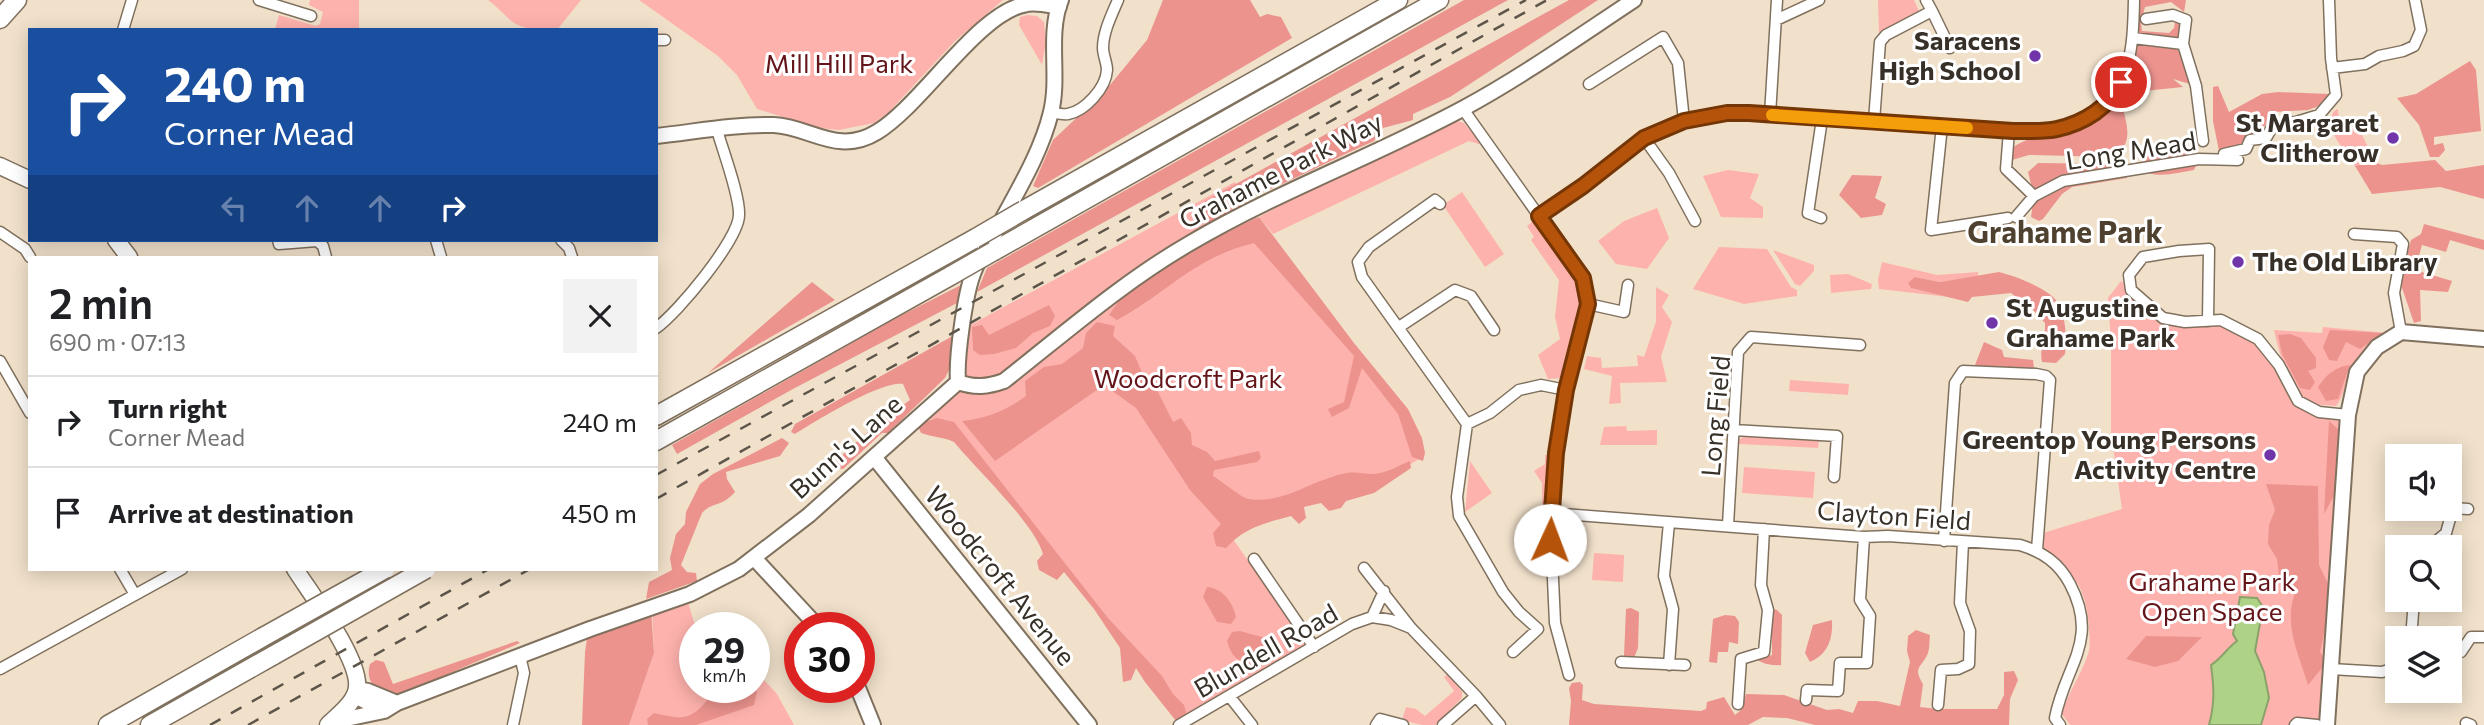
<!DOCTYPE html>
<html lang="en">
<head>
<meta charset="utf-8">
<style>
  body { margin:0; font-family:Commissioner,sans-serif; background:#f2f2f2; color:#202124; height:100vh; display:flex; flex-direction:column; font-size:26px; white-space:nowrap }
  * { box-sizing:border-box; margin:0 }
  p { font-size:23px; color:#757577 }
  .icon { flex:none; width:38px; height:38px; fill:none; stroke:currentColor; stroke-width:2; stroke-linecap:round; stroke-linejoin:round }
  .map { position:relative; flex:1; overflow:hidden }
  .panel { position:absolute; left:28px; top:256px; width:630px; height:315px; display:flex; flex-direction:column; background:#fff; border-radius:0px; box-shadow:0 4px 18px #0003 }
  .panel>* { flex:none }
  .hud { position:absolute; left:28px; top:28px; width:630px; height:214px; border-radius:0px; box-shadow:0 4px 18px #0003; background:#1a4fa0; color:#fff; overflow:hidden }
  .tools { position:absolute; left:2385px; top:444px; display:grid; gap:14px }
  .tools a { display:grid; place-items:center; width:77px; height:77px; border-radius:0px; background:#fff; box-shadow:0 4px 18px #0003; font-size:35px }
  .speed { position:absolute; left:679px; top:612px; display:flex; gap:14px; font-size:35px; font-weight:700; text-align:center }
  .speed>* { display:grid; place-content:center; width:91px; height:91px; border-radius:50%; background:#fff; box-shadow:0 4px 18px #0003; line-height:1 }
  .speed small { font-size:18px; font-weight:400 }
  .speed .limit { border:10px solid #d22; background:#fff; color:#111 }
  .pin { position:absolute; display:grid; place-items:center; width:60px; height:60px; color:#fff; margin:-30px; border:4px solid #fff; border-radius:50%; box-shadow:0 2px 7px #0007 }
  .me { position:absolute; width:77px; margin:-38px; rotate:2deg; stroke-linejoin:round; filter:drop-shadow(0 0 5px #0008) }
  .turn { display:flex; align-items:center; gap:24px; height:147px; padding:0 21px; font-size:32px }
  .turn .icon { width:91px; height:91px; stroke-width:2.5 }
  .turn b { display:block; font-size:49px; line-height:60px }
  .lanes { display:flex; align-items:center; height:66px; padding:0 21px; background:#0003; justify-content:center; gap:35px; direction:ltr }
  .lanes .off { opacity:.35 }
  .round { display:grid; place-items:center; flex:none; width:74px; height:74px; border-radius:0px; background:#f2f2f2 }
  .head { display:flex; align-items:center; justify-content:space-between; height:119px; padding:0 21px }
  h1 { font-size:42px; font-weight:600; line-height:52px }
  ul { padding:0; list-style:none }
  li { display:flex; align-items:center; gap:21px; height:91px; padding:0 21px; border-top:2px solid #e0e0e0 }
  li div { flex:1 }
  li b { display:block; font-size:26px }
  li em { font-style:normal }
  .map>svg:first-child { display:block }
</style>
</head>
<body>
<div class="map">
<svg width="2484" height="725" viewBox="0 0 2484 725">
  <rect width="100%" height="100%" fill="#f1e1cb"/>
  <path fill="#feb2ad" d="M310,0h49v30h-84l4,-15 37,11 4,-2 3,-12 -14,-7z
    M488,0h93l-24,30c-16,0 -35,1 -48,-11 -7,-7 -13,-13 -21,-19z
    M639,0h364l-48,41 -66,71 -15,11 -35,7 -20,-2 -62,-19 -20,-34 -19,-19z
    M1878,0h36l6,13 -41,21z
    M1027,15l10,1 7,6 2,20 -4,23 -23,-40 1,-8z
    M2338,109l1,14 17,-1 19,40 -20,4c-10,-16 -32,-37 -21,-55z
    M1454,120l10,3 18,22 -13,-4 -196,93 -14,-17 54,-30z
    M1728,170l31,4 -9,24 13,9v11l-42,-1 -18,-41z
    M1235,182l18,32 154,204 14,40 -46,26 -151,42 86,124 -125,71 -235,-300 -34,-3 42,-36 7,-54z
    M1462,192l42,62 -19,13 -42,-62z
    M1657,208l12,30 -22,31 -31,-5 -18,-23 26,-20z
    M1533,221l45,57 3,28 -17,72 -16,1 -10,-24 22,-16 -5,-22 4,-37 -28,-40 3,-3 -7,-11z
    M1719,247l48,2 24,38 6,3v6l-53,8 -51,-15z
    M1773,250l41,15v6l-14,15 -5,-2z
    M1882,262l55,13 41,-3v4l-38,6 -25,-5 -4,11 38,9 -70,-8 -1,-9z
    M1848,274l24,10 -1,5 -40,4 -1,-18z
    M2121,281l40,36 61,3 36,19 39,62 23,12 28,2 -21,310h-257l-8,-11c6,-22 19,-39 26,-60 3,-8 1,-18 1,-27 -4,-49 -19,-54 -53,-84l7,-10 79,-24 -11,-76v-90l-3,-45z
    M1656,287l13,8 -7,12 10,15 -11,35 6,25 -47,1 1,20 -12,1 3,-28 -28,-7 3,-13 14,2 1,10 36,-2 -1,-11 7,2 12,-35z
    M2323,327l65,6c-17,10 -30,23 -39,42 -5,11 -5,21 -13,31 -7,-1 -17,0 -23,-3 -24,-9 -34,-51 -39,-73l48,3z
    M1790,380l59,4 -1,11 -59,-4z
    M1626,426l1,5 30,-1v15h-57l4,-18z
    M1748,434l71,6 -1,8 -80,-4v-4z
    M1545,455h5l-2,30 2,94 -8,-9v-87l-8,-12 11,-7z
    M1470,461l22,32 -27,19z
    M1744,467l71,5 -2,26 -71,-5z
    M1594,553l30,2 -1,27 -31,-2z
    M686,595l9,31 11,2h-11v60h59v-19l23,25 17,31h-165l25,-72 -2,-46z
    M1448,674l14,18v6l-27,27h-13l-20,-5 4,-13 10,2 9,7 29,-25 -10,-14z"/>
  <path fill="#ec938e" d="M1163,0h87l10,17 7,-3 14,3 11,21 -254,150 -5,-2 20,-46 52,-49 42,-51z
    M1464,0h44l-531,292 10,-24z
    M1569,0h29l-148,97 -37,17v6l-30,8 -9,13c-32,14 -63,30 -94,44 -23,11 -44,15 -59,36l-20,2 -5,-9 9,-13z
    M2137,0h49l-2,12 -13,-10 -26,5 -4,15 1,9 27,2 5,-5 1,-6 6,3 1,9 -4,5 -41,-3z
    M2136,43l39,3 7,10 8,28 -17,-5 10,8 -59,6 -2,-2 11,-22z
    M2470,61l6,9 5,61 -47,6v8l9,-2 2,7 -6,7h-9l-11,-32 -22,-27 19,-4z
    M2218,86l11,26 33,-18 16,-2 52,2 -5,10 -17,6 -35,2 -13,22 -18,7v9l-20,3 -3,-2 -6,-30v-34z
    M2122,105c5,20 12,38 -8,52l-85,-2 -17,5v-12c21,-15 45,-13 70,-23 14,-5 26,-18 40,-20z
    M2185,153l14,6 -5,11c-19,3 -39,10 -56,-2l6,-12z
    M2435,160l11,11 38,-6v34l-44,-12 -68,7 -17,-28 20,-4 7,3z
    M2038,163l85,1 4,14 -55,9 -10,7 -19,25 -4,2 -8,-4 3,-21 -6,-24z
    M1852,175l30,1 -7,22 11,6 -4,11 -21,3 -22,-23z
    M1259,217l95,126 54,66 14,29 3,15 -2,8 -11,-4 -14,-43 -36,-46 -13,40 -17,9 -4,-8 16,-7 10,-46 -100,-113c-59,14 -87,50 -137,77l-8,-5 16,-23 56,-38z
    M2424,224l60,16v10l-34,-10 -4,12 -24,-7 -7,25 37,11 -4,11 -28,-2 1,31 -7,2 -14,-41 11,-42 10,-6z
    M1999,272c16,4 45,15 56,27 11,13 12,39 10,55l-9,9 -14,-1c-3,-13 4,-25 3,-39l-11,-12 -23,-18 -39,4 -4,5 -57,-14 -3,-5 7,-6 25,5z
    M812,282l23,18 -127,73z
    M963,284l-4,18 -166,87 -116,65 -5,-9 224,-127z
    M1049,305l6,11 -5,10 -17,7 -17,15 -22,6 -14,1 -7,-5 -1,-23 10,-2 7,10z
    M1097,322l18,4 -2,10 22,20 8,19 14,15 16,32 8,-4 10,15 1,12 15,7 8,9 44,-10 2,7 -4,4 -43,8 -1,6c9,5 28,22 36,23 34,6 66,-21 98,-26 11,-2 23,3 33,0 10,-2 20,-8 30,-12l1,7 -37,25 -28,8 -5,7 -12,3 -8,-8 -17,4 2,11 -7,6 -8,-8c-26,7 -46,11 -65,32l-10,-2 -3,-13 8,-9 -31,-34 -54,-82 -32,-23 -109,76 -33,-40c25,-3 43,-10 64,-25l-1,-15 19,-14 18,-3 21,-16 3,-15z
    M2330,330l53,3 -23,16 -14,-7 -9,19 -8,-1 -6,-13z
    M958,333l-7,33 -6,12 -57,55h-6l-39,36 -8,-1 -3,-4 47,-42 31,-22 -7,-16c-21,-4 -89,38 -108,50l-4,-2 4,-8z
    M2290,334l11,4 15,20v10l-8,3 7,11 -5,8 -10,-2 -18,-34 -4,-19z
    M1984,342l18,8 2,7 29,3 1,9h-42l-17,-4z
    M2350,365l-12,34 -12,2 -8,-14c9,-13 17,-20 32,-22z
    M937,418l17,4 154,196 54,58 11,18 11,11 3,10 -11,6 -31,-39 -9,-14 -5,12 -8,2 -3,-34 -26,-39 -30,-37 -7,8 -18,-10 -2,-9 6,-7c-9,-31 -66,-84 -89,-112 -11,-5 -22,-5 -33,-9l-4,-9z
    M2329,421l10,9 -4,64 -11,20z
    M782,438l7,5 -9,13 -54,16 1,7 8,13c-14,16 -22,9 -33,21l-21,52 6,7 9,1 1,8 -51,18 3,-17 23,-12 -2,-12 6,-24 9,-10 1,-12 14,-28 13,-10z
    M2266,484l52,2 1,79 12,25 -1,16 -10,46 5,7 -3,9 -14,17c-9,-31 -25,-60 -13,-92l-16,-16 -2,-18 -9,-15 1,-19 6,-15z
    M1207,587c16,1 26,16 29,30l-5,7 -14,-2 -14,-25z
    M651,608l3,45 -25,72h-47l3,-73 3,-20z
    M1631,608l8,4 -1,36 -4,10 -10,-2 2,-47z
    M1772,609l5,1 5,5 -1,50c-9,1 -18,-1 -25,-6l16,-4z
    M1725,615l10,1 4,6 -1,22 -9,-2 -1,10h-10l-1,11 -8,-1 4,-43z
    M1832,620c1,19 -4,34 -22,42l-5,-9 8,-28z
    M1916,630l14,5c-1,6 0,12 -2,18 -6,15 -16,13 -5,31l-3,23 17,2h60l7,-14v-23l10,-1 4,9 -8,19 -1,26h-194l-28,-7 -24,-1 -15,8h-179l2,-24 -2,-13 3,-5 8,-1 3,3 -1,15 12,4 107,7 5,-2 1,-7 17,-5 11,18 6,-5 5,-16 38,1 43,15 12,-1 14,4 5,-12h19l23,5 10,-44 -3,-11 1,-15z
    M1240,631l22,6 4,11 -3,8c-20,10 -30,6 -36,-15l5,-9z
    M2146,636l56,1 -24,24 -23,6 -29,-8z
    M517,641l3,2 -121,52c-19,-1 -35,-10 -29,-31l6,-4 8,2 9,22z
    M722,688h32l3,4 -3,13 -58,20h-48l-1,-6 7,-6c28,6 36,9 55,-15 4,-6 6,-8 13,-10z"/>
  <path fill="#aed387" stroke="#8aa26a" stroke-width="2" d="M2240,597l17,1 6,9 -8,44 9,21 5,26 -8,27h-52c6,-22 5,-38 2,-60 11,-7 16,-17 26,-24l-4,-7z"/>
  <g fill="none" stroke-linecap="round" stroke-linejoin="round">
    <g stroke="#80715e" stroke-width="13">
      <path id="street" d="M259,0l52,16
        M1932,11l18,37
        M2146,19l27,-4 13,5 -3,24 13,42 7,55
        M1776,20l43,-20
        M123,30l9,-30
        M2133,38l50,6
        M656,40h9
        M2332,68l33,-4 14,-8 24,-5 11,-5 7,-16 -6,-30
        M1589,84l74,-47 15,26 6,58
        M1463,109l120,169 5,26 -22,86 -10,63 -6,60 5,110 14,52
        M1051,112c5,1 12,3 17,2 17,-3 38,-26 39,-44 0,-7 -4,-15 -4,-22 0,-16 9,-34 15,-48
        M1770,115l7,-115
        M1874,121l6,-79 6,-7 46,-24 -6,-11
        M1942,126l-11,104 77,-12
        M2009,131l-3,38 28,27
        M1644,138l25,35 26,48
        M2224,160v-6l22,-5 4,-9 16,-2 8,-14 22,-2 23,-7 17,-20 -5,-37 -2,-58
        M1440,204l-5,-4 -66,47 -11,15 4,15 105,147
        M1539,216l44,-30 61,-48 40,-17 43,-8 286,18c14,0 30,1 44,-1 6,-2 13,-6 20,-8 54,-22 56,-71 57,-122
        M2016,217l18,-21 29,-15 136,-22 39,1
        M1821,218l-13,-5 14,-94
        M0,232l25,17 5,8
        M2354,234l43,3 6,7 -9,49 7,39
        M278,240l1,4 38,-3 6,5 3,11
        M436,240l5,17
        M561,240l8,8 3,9
        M1588,304l36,8 4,-27
        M2208,321l1,-72 -30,2 -36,6 -14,18 2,15 32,28 22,4 36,-2 37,19 21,26 19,36 21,11 29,3
        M1399,327l56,-37 16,6 23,34
        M656,328c21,-14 83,-89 83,-113 1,-19 -16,-64 -22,-85
        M0,361l30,52
        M1467,424l-10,73 2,19 44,76 16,20 19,17 -25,23
        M1467,424l23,-11 29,-23 22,-5 25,5
        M1734,430l103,6 -3,41
        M1550,513l314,24 24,-1 132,9c23,7 39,18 50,39 30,57 -5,81 -15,134l5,7
        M1669,523l-5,53 9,33 -4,56
        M1728,525l10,-173 13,-15 109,8
        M1944,541l11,-158 8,-12 73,3 10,2 4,4 -13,170
        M2428,548l18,-15 7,-25 15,1
        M1254,559l60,88
        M1364,568l47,60
        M120,569l14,24
        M1372,617l12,-26
        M2411,639l3,-39
        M2461,652l10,-15h13
        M1621,662l64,3
        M0,669l182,-100
        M2331,669l51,3 16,-5
        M1230,697l22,28
        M1806,700l1,-10 31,1 2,-28h27l3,-47 -10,-16 4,-63
        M1738,704l3,-45 23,-7 4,-42 -7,-25 3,-56
        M1938,705l3,-35 17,-1 11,-5 1,-33 -10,-28 3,-61
        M2466,723l5,2
        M513,725l11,-52 -4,-17
        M1179,725l173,-101 20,-7 19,3 20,8 65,68 24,29
        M1376,725l4,-6 23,6
        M1443,725l33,-29
        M2295,725l2,-2 20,2"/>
    </g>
    <g stroke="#80715e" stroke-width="18">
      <path id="secondary" d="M656,136c38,-4 79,-12 118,-11 37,2 64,31 103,7 45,-27 102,-121 150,-128 10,-2 21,1 32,3
        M958,382c17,6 29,5 46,-1 61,-48 120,-100 188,-139 87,-51 183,-86 272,-134 59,-32 114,-71 170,-108
        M958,382c-2,-24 7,-89 16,-111 5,-13 14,-26 21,-38 20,-38 46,-79 56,-121 9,-36 -4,-77 10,-112
        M874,457l215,268
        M755,559l64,69
        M858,688l15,37
        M397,703l-29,-12 -11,-2 4,10 23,12 13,-8 193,-74 100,-35 49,-25 70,-54 149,-133
        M331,722l53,-11
        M2327,725l21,-310 9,-43 20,-25 24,-15 83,7"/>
    </g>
    <g stroke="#80715e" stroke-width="19">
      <path id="primary" d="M0,166l30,14
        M116,240l13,17
        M295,569c16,25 65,90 62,118 -1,15 -19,28 -29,38"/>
    </g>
    <g stroke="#80715e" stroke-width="21">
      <path id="highway" d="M0,19l17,-19
        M1024,210l374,-210
        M994,251l445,-251
        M656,416l318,-177
        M656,441l296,-166
        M108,725l155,-88
        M150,725l124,-70"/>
    </g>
    <use href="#street" stroke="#fff" stroke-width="10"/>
    <use href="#secondary" stroke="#fff" stroke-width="14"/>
    <use href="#primary" stroke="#fff" stroke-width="16"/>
    <use href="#highway" stroke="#fff" stroke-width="18"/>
    <path stroke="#5d554a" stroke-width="2.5" stroke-dasharray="12 12" stroke-linecap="butt" d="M656,475l870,-475
      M656,499l891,-499
      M210,725l279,-156
      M248,725l282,-156"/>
    <g stroke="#80715e" stroke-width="21" stroke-linecap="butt">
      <path id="highway-bridge" d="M974,239l50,-29
        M952,275l42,-24
        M263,637l122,-68
        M274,655l152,-86"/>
    </g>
    <use href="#highway-bridge" stroke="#fff" stroke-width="18"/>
  </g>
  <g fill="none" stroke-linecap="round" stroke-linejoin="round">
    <g stroke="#753606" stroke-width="18">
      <path id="route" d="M1550,540l6,-87 10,-63 22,-86 -5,-26 -44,-62 44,-30 61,-48 40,-17 43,-8h22l264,18c14,0 31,1 44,-2 27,-6 53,-22 64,-47"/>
    </g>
    <use href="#route" stroke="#b45309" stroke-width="12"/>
    <path stroke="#f59e0b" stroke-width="12" d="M1772,115l195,13"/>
  </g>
  <g fill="#7135aa" stroke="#fff" stroke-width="2.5">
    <circle cx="2035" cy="56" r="7"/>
    <circle cx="2393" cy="138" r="7"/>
    <circle cx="2238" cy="262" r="7"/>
    <circle cx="1992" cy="323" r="7"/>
    <circle cx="2270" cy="455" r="7"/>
  </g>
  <g text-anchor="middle" stroke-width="6" stroke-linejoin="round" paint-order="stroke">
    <g font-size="26" font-weight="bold" fill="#363028" stroke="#fff" text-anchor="end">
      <text x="2021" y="50">Saracens<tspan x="2021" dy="30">High School</tspan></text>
      <text x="2379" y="132">St Margaret<tspan x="2379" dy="30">Clitherow</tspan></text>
      <text x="2252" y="271" text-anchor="start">The Old Library</text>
      <text x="2006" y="317" text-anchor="start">St Augustine<tspan x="2006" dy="30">Grahame Park</tspan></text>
      <text x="2256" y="449">Greentop Young Persons<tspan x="2256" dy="30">Activity Centre</tspan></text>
    </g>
    <g font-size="26" fill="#631519" stroke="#fff">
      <text x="839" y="73">Mill Hill Park</text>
      <text x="1188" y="388">Woodcroft Park</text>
      <text x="2212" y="591">Grahame Park<tspan x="2212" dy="30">Open Space</tspan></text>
    </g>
    <g font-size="26" fill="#363028" stroke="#fff">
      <text transform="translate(2131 151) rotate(-9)" y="9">Long Mead</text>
      <text transform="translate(1281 171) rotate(-27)" y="9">Grahame Park Way</text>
      <text transform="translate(1716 416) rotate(-85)" y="9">Long Field</text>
      <text transform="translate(846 447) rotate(-42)" y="9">Bunn's Lane</text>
      <text transform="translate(1894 516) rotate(4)" y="9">Clayton Field</text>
      <text transform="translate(1000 576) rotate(51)" y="9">Woodcroft Avenue</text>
      <text transform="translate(1266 651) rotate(-30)" y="9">Blundell Road</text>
    </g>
    <g font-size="30" font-weight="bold" fill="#4e412f" stroke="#fff">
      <text x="2065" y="243">Grahame Park</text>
    </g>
  </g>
</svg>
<div class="tools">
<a><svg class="icon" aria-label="sound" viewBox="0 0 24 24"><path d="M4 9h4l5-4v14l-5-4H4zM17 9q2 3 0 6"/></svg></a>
<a><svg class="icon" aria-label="search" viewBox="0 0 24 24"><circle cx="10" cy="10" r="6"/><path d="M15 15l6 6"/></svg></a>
<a><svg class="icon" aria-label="layers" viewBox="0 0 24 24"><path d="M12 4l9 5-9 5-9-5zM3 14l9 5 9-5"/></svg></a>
</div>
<div class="speed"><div>29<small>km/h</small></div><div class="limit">30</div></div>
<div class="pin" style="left:2121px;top:82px;background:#d93025"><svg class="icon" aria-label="arrive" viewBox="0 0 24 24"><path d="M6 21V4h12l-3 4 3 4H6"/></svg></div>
<svg class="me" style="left:1550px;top:540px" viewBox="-20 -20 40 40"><circle r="19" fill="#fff"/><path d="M0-13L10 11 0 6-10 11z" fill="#b45309"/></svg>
<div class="hud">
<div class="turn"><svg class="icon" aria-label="right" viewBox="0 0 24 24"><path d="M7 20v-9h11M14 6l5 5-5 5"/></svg><div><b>240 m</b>Corner Mead</div></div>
<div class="lanes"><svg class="icon off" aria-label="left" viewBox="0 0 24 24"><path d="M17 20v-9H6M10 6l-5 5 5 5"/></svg><svg class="icon off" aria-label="ahead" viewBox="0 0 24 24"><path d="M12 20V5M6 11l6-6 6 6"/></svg><svg class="icon off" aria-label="ahead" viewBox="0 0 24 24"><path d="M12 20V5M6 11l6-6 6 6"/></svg><svg class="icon" aria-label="right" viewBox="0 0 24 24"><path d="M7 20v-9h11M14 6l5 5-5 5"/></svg></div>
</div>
<section class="panel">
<div class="head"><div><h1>2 min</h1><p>690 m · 07:13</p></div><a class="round"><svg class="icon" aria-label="close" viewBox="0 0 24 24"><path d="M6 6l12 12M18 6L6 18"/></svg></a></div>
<ul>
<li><svg class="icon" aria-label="right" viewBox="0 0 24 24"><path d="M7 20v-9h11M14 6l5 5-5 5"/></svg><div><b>Turn right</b><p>Corner Mead</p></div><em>240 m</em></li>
<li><svg class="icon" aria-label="arrive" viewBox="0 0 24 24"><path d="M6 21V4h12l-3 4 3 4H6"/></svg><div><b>Arrive at destination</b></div><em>450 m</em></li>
</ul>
</section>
</div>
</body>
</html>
